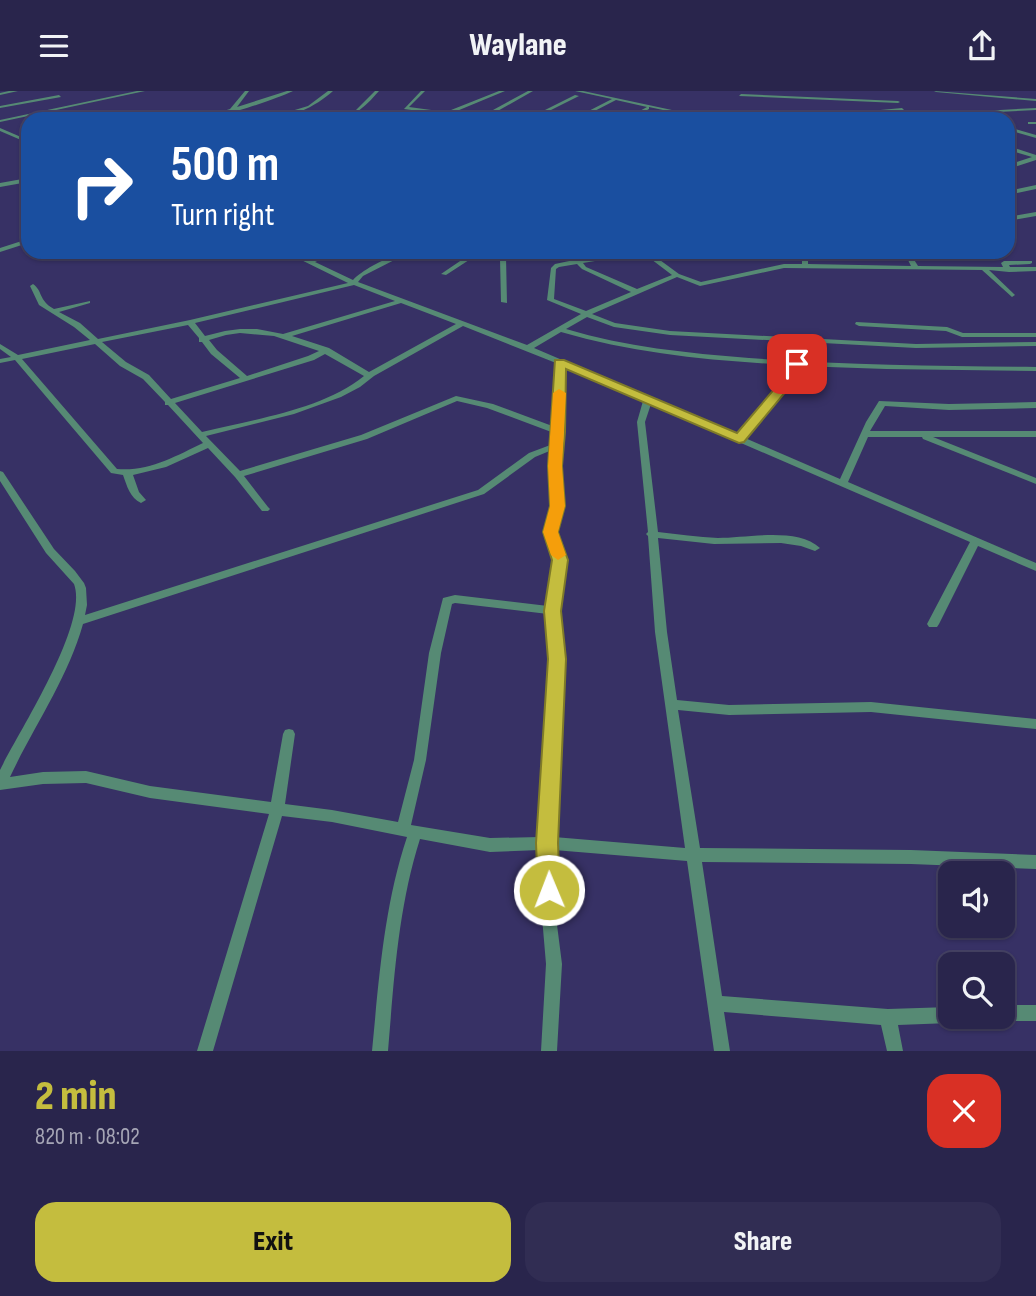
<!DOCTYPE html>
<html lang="en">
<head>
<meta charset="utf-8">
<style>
  body { margin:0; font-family:"Sofia Sans Condensed",sans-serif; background:#312d53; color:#f1f3f6; height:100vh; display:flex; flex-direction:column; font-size:26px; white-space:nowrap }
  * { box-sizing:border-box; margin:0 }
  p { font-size:23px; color:#a5a5b5 }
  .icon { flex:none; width:38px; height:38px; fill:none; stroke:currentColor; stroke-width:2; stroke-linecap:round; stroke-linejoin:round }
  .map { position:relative; height:960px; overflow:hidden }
  .panel { display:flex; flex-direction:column; background:#29254c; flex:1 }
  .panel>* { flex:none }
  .top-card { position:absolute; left:21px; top:21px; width:994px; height:147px; border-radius:21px; box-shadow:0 2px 5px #0004,0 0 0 2px #454264; background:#1a4fa0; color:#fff; overflow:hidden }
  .fabs { position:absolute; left:938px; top:770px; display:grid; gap:14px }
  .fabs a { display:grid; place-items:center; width:77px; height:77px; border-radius:14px; background:#29254c; box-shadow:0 2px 5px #0004,0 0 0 2px #454264; font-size:35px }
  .pin { position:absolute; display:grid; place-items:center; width:60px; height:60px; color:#fff; margin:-30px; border-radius:14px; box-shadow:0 4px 10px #0006 }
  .me { position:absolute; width:77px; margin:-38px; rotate:359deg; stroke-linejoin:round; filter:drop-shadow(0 0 5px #0008) }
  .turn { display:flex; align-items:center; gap:24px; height:147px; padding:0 35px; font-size:32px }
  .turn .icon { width:91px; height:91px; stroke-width:2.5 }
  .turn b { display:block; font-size:49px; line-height:60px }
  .round { display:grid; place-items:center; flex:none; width:74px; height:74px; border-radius:21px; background:#312d53 }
  .headline { display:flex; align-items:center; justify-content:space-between; height:119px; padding:0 35px }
  h1 { font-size:42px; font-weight:800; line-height:52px; color:#c4bd3e }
  .action { display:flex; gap:14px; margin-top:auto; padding:14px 35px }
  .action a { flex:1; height:80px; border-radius:21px; background:#c4bd3e; color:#111; font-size:28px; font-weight:800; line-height:80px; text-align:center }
  .action a+a { background:#312d53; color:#f1f3f6 }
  header { display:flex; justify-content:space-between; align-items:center; height:91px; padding:0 35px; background:#29254c; font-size:32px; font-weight:800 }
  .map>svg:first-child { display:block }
</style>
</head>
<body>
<header><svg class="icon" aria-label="menu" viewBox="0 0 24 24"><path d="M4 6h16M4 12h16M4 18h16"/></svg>Waylane<svg class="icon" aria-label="share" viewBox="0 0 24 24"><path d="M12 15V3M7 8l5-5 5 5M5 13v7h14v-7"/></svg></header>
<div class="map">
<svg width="1036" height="960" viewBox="0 0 1036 960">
  <rect width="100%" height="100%" fill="#373165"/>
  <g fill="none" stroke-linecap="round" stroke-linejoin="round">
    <path fill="#568a74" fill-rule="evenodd" d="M9,0h9l-18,4v-2z
      M137,0h8l-145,31v-2z
      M245,0h4l-12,16 50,-16h6c-19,9 -76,28 -95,28l32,-10z
      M328,0h5c-18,16 -43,28 -68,28l43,-13z
      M375,0h4c-15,17 -26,28 -50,28l27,-9z
      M421,0h4l-16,16 37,5 53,-21h6l-53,22 30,3 46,-25h5l-46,26 7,2h-14l-76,-10z
      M575,0h8l131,28h-9l-56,-12v2l-19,10h-5l22,-12 -31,-7 -37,19h-6l39,-20z
      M934,0l102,8v2l-100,-9z
      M741,3l157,7 2,1 -2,1 -159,-7z
      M59,4l2,2 -61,11v-2z
      M575,4l4,1 -46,23h-6z
      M902,17l2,2 -103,9h-18z
      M1036,17v2l-123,6 -2,-1z
      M781,20l2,2 -50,3 -2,-1z
      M1028,31h8v2h-8z
      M1008,36l28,8v3l-28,-8z
      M0,37l28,12v3l-28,-12z
      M1008,55l28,9v5l-28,9v-4l24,-8 -24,-7z
      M28,87v4l-28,5v-4z
      M1036,94v4l-28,6v-4z
      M1036,121v4l-28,5v-4z
      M28,148v4l-28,9v-4z
      M285,161h8l17,8 18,-8h8l-21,10 38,18c10,-11 43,-28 57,-28l-47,24 -5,6 169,63 54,-31 -34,-14 4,-32 4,-4 19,-4 -6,-8h6l6,7 49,-7h20l30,22 22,8 83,-18h18v-12h6v12l103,2 -5,-10 -24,-2 -3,-2 31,1 8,13 85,1 -2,-4 3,-2h28v2l-2,1 -21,1 1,2h26v4l-27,1 -20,-2 25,24 1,1 -3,2 -30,-27 -198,-2 -84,18 -23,-9 -85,37 23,9 55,8 246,13 120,-2v4l-120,2 -246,-13 -56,-8 -27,-10 -21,12c60,18 121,24 183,29 96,7 191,8 287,9v4l-150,-2 -86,-3 -10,18 -45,54 95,41 26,-57 13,-21 70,3 87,-2v6l-87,2 -64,-4 -15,25h166v6h-103l103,41v6l-113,-45 -1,-2h-54l-20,45 188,81v8l-58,-25 -39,78 -2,3h-8l-2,-3 43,-82 -319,-138 -6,18 13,110c20,2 40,5 60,6 29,0 79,-11 102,10l-5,3 -14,-5 -20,-3 -67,1 -56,-6 9,94 10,68 52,5 142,-3 165,17v10l-165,-17 -142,3 -51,-5 22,138 211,2 125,5v14l-125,-5 -209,-2 20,134 166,13 62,-2v10h7l-1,4 -6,2 -52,2 5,26h-16l-6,-26 -157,-13 6,39h-16l-27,-190 -133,-11 2,67 6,47 -5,87h-16l5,-87 -4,-47 -2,-67 -50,2 -70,-13c-22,69 -26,141 -32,212h-16c7,-72 12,-145 35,-214l-75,-15 -50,-6 -69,235h-16l72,-237 -119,-16 -64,-15 -43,1 -43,6v-20c19,-39 89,-146 74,-186l-28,-31 -46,-72v-10l3,1 51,77 21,22 9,12 2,5 1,17 -2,10 393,-125 51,-37 24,-9 1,-11 -67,-25 -30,-7 -90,38 -123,37 24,31 2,2 -2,2h-6l-27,-34 -27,-29 -42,19 -33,8 6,17 7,8 -5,3c-11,-5 -14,-17 -18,-28l-12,-2 -96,-113 -15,3v-4l11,-2 -11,-8v-5l18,11 72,-15 -16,-13 -35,-22 -9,-19 3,-2c10,7 5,16 21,25l36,-8v2l-31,9 21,11 18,16 92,-19 158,-37zM643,162l29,22 -35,14 -51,-22 -3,-4zM577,173l5,5 49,23 -45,19 -32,-12 2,-30 3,-2zM354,194l41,16 -112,33 -26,-5h-17l-15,2 -20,5 -10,-13zM401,212l55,21 -87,48 -40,-24 -37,-12zM188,234l11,13v4h3l9,12 29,24 -69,21 -22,-24 -23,-13 -24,-20zM463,235l93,37 -1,64 -62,-23 -37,-8 -95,39 -121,36 -34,-35 88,-22 47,-17 19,-10 14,-11zM561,241c75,22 153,29 231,33l-8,16 -46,54 -204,-87zM240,242l34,3 45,15 -11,5 -61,20 -30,-26 -8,-10 17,-5zM95,253l25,22 23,13 22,23v3h3l35,38c-27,13 -55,29 -86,26l-95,-110zM325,263l39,22c-42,34 -110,43 -162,56l-27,-29 139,-43zM564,275l79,35 -6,21 11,110 -2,2 2,2 7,96 30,216 -131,-11 9,-178 -4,-48 6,-51 -9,-28 7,-26 -3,-40 3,-34zM552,359l-2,16 3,40 -7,26 9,28 -7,46 -93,-11 -12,3 -14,55 -15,107 -16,62 -66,-12 -47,-6 10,-70 -2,-4 -4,-1 -4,1 -2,4 -12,68 -121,-16 -64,-15 -43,1 -33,5c24,-51 58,-99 73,-153l401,-130 51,-37zM455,512l93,11 3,45 -11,178 -50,1 -79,-13 15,-65 15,-107 11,-49z
      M502,161h6l-2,5 1,46 -6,-1 -1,-43 -31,1 -23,15 -5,-1 25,-17 35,-2z
      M856,231l91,5 16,6h73v4h-74l-16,-6 -87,-5 -4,-2z
      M1003,914h33v16h-33l-6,-2 -1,-2h7z"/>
  </g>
  <path fill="#c4bd3e" stroke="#7f7b28" stroke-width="2" d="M555,269h9l173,73 45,-53 11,-18 10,2 -11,20 -48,58 -5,1 -173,-74 -1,63 -3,34 3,40 -7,26 10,28 -7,51 5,48 -8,184 2,47 -3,8 -8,3 -8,-3 -3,-8 -2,-47 12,-184 -4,-48 8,-51 -9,-28 7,-26 -2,-40z"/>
  <path fill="#f59e0b" d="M559,298l7,4 -4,73 3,40 -7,26 8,23 -8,5 -7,-5 -8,-23 7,-26 -2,-40 5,-73z"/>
</svg>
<div class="fabs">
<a><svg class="icon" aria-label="sound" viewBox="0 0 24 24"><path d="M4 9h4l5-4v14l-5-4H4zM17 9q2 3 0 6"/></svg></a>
<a><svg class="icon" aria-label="search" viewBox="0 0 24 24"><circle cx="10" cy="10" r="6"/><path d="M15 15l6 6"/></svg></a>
</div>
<div class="pin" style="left:797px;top:273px;background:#d93025"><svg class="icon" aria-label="arrive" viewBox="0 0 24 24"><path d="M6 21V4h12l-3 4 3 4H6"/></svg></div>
<svg class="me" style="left:549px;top:799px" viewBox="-20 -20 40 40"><circle r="17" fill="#c4bd3e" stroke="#fff" stroke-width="3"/><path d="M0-11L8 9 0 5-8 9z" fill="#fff"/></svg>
<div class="top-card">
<div class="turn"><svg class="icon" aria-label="right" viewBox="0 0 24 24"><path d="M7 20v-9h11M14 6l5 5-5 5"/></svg><div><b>500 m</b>Turn right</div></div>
</div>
</div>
<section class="panel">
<div class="headline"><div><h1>2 min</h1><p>820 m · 08:02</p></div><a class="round" style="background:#d93025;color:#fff"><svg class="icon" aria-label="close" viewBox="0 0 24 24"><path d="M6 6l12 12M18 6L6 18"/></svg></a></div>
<div class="action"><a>Exit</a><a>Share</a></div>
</section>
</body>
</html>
